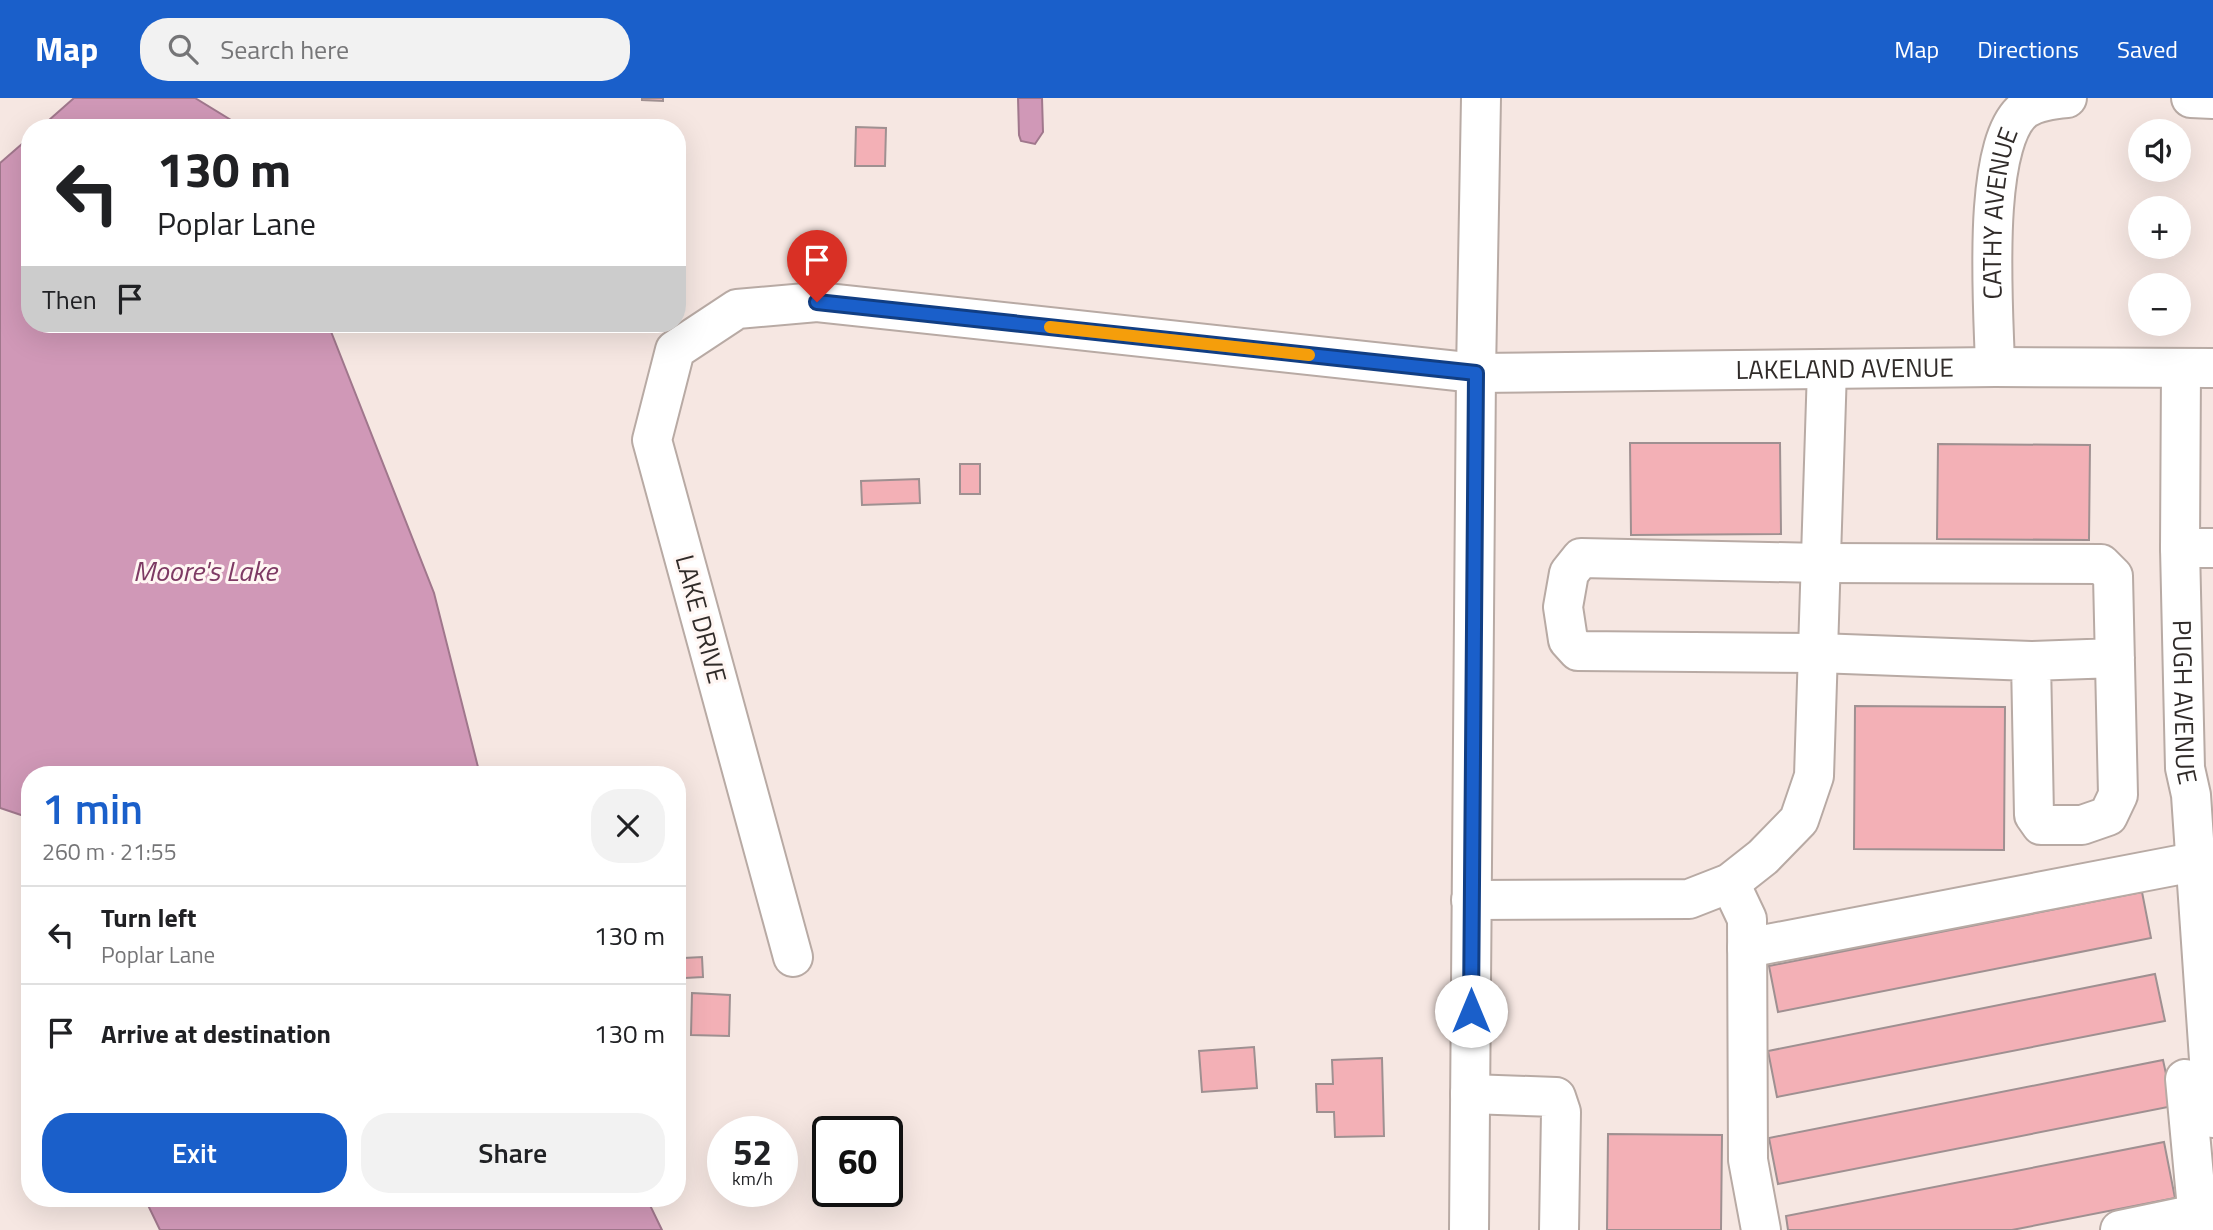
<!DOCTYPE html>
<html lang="en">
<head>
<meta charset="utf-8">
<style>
  body { margin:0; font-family:"Titillium Web",sans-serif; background:#f2f2f2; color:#202124; height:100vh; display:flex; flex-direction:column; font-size:26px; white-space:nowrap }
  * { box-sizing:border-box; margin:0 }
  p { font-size:23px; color:#757577 }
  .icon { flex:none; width:38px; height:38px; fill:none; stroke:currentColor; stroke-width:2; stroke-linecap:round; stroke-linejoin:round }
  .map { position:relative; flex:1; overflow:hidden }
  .drawer { position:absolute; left:21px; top:668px; width:665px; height:441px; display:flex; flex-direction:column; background:#fff; border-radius:28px; box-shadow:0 7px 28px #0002 }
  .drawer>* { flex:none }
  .top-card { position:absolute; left:21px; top:21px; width:665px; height:214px; border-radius:28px; box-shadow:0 7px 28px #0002; background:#fff; color:#202124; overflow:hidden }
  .fabs { position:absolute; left:2128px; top:21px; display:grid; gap:14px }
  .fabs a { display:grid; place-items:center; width:63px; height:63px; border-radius:50%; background:#fff; box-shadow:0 7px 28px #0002; font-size:35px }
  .speed { position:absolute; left:707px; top:1018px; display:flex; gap:14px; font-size:35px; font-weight:700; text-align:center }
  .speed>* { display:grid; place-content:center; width:91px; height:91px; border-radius:50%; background:#fff; box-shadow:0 7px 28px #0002; line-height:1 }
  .speed small { font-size:18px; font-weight:400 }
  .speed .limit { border:4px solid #111; border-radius:10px; background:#fff; color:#111 }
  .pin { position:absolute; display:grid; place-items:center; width:60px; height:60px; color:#fff; margin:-72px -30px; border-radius:50% 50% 50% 0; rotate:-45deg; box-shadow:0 0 7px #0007 }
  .pin .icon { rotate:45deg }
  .me { position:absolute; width:77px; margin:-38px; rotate:0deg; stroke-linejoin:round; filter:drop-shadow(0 0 5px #0008) }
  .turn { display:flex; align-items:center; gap:24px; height:147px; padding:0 21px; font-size:32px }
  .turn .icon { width:91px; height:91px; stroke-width:2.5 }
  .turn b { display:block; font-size:49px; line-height:60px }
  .then { display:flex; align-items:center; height:66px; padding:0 21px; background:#0003; gap:14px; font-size:26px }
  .round { display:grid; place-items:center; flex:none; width:74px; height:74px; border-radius:28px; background:#f2f2f2 }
  .summary { display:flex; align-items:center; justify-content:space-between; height:119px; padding:0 21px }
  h1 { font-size:42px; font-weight:600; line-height:52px; color:#1a5fca }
  .cta { display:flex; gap:14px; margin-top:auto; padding:14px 21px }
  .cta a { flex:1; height:80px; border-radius:28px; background:#1a5fca; color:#fff; font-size:28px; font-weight:600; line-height:80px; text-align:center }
  .cta a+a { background:#f2f2f2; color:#202124 }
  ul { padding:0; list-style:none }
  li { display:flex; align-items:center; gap:21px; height:98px; padding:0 21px; border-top:2px solid #e0e0e0 }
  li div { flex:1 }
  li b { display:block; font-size:26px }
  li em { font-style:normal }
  header { display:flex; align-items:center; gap:42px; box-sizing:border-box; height:98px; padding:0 35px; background:#1a5fca; color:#fff }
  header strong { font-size:33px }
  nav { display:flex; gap:38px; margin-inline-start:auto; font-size:24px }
  .search { width:490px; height:63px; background:#f2f2f2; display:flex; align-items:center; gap:18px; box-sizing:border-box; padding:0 24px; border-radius:28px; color:#757577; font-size:26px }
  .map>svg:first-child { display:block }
</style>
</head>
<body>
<header>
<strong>Map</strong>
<div class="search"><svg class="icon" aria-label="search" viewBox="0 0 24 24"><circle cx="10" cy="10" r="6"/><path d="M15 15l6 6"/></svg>Search here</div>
<nav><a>Map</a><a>Directions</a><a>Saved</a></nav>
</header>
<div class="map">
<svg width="2213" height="1132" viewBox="0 0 2213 1132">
  <rect width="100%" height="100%" fill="#f6e7e2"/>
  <path fill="#d098b7" stroke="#a0778c" stroke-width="2" d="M74,0h121l49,30h-204z
    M1018,0h24l1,34 -8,12 -14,-3 -2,-6z
    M30,39v187h298l106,269 46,182h-450v43l-30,-10v-645z
    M145,1101h502l15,31h-502z"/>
  <path fill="#f3b0b6" stroke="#9f9091" stroke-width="2" d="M642,0h21v3l-21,-1z
    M856,29l30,1 -1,38h-30z
    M1630,345h150l1,91 -150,1z
    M1938,346l152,1 -1,95 -152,-1z
    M960,366h20v30h-20z
    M919,381l1,24 -58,2 -1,-24z
    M1855,608l150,1 -1,143 -150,-1z
    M2142,794l9,46 -373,74 -9,-46z
    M702,859l1,20 -18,1 -1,-20z
    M2155,876l10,47 -388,76 -9,-46z
    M692,895l38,2 -1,41 -38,-1z
    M1254,949l3,41 -55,4 -3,-41z
    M1382,960l2,78 -49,1 -1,-25h-17l-1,-28h17l-1,-24z
    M2163,962l10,46 -395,78 -9,-46z
    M1608,1036l114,1 -1,95h-114z
    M2164,1044l11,56 -163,32h-224l-2,-14z"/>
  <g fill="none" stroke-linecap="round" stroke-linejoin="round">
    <g stroke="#b8aaa4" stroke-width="42">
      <g id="minor">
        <path d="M2191,0l22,1"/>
        <path id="s1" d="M1995,269c-1,-54 -15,-225 30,-258 11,-7 30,-10 42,-11"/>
        <path id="s2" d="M2181,270l-1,180 5,220 6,27 22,323"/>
        <path d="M2180,450h33"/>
        <path d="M2031,563l3,154 7,10h41l26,-9 10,-21 -5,-219 -12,-12 -280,-1 -240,-5 -12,15 -6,34 5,33 10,11 240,2 213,8 84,-3"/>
        <path d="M1730,785l17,36 1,241 13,70"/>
        <path d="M1471,802l218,-1 41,-16 33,-26 36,-37 15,-44 13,-407"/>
        <path d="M1747,850l447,-86"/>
        <path id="s3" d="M793,859l-141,-517 23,-90 62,-41 80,-7 659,71 519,-6 218,1"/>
        <path d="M2185,981l14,151"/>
        <path d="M1470,996l86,3 5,15 -2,118"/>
        <path d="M2120,1132l76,-16"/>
      </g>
    </g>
    <g stroke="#b8aaa4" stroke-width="42">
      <path id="major" d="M1469,1132l7,-857 5,-275"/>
    </g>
    <use href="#minor" stroke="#fff" stroke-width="38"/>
    <use href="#major" stroke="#fff" stroke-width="38"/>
  </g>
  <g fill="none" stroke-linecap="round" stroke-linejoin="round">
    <g stroke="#113e83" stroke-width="18">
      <path id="route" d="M817,204l659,71 -5,638"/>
    </g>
    <use href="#route" stroke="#1a5fca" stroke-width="12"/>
    <path stroke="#f59e0b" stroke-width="12" d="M1050,229l259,28"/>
  </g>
  <g text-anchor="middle" stroke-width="6" stroke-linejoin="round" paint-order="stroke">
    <g font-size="26" fill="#302b29" stroke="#fff6f3">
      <text dy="9" stroke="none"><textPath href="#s1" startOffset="154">CATHY AVENUE</textPath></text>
      <text dy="9" stroke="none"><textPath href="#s3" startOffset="1815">LAKELAND AVENUE</textPath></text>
      <text transform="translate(701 521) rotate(75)" y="9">LAKE DRIVE</text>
      <text dy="9" stroke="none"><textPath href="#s2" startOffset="334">PUGH AVENUE</textPath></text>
    </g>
    <g font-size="28" font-style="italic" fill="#7e3a64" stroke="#fff6f3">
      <text x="205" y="483">Moore's Lake</text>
    </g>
  </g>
</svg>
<div class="fabs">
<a><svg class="icon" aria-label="sound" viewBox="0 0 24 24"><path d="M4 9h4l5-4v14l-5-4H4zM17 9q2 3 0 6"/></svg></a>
<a>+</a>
<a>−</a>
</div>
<div class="speed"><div>52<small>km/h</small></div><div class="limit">60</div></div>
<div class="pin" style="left:817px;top:204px;background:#d93025"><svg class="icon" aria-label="arrive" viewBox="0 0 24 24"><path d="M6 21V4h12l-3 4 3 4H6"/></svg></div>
<svg class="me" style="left:1471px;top:913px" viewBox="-20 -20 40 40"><circle r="19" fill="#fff"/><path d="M0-13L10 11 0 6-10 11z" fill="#1a5fca"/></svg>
<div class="top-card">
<div class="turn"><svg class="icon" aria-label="left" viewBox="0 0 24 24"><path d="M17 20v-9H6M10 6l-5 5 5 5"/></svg><div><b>130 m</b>Poplar Lane</div></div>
<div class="then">Then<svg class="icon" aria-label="arrive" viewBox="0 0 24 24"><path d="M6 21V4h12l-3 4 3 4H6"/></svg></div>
</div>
<section class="drawer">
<div class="summary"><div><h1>1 min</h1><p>260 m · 21:55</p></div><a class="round"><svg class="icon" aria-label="close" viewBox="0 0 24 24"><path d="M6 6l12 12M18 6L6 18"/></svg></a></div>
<ul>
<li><svg class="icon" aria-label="left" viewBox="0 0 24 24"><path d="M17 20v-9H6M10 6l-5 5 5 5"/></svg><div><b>Turn left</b><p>Poplar Lane</p></div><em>130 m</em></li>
<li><svg class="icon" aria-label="arrive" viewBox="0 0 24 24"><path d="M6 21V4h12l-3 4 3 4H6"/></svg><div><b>Arrive at destination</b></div><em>130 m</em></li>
</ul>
<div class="cta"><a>Exit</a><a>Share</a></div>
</section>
</div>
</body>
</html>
